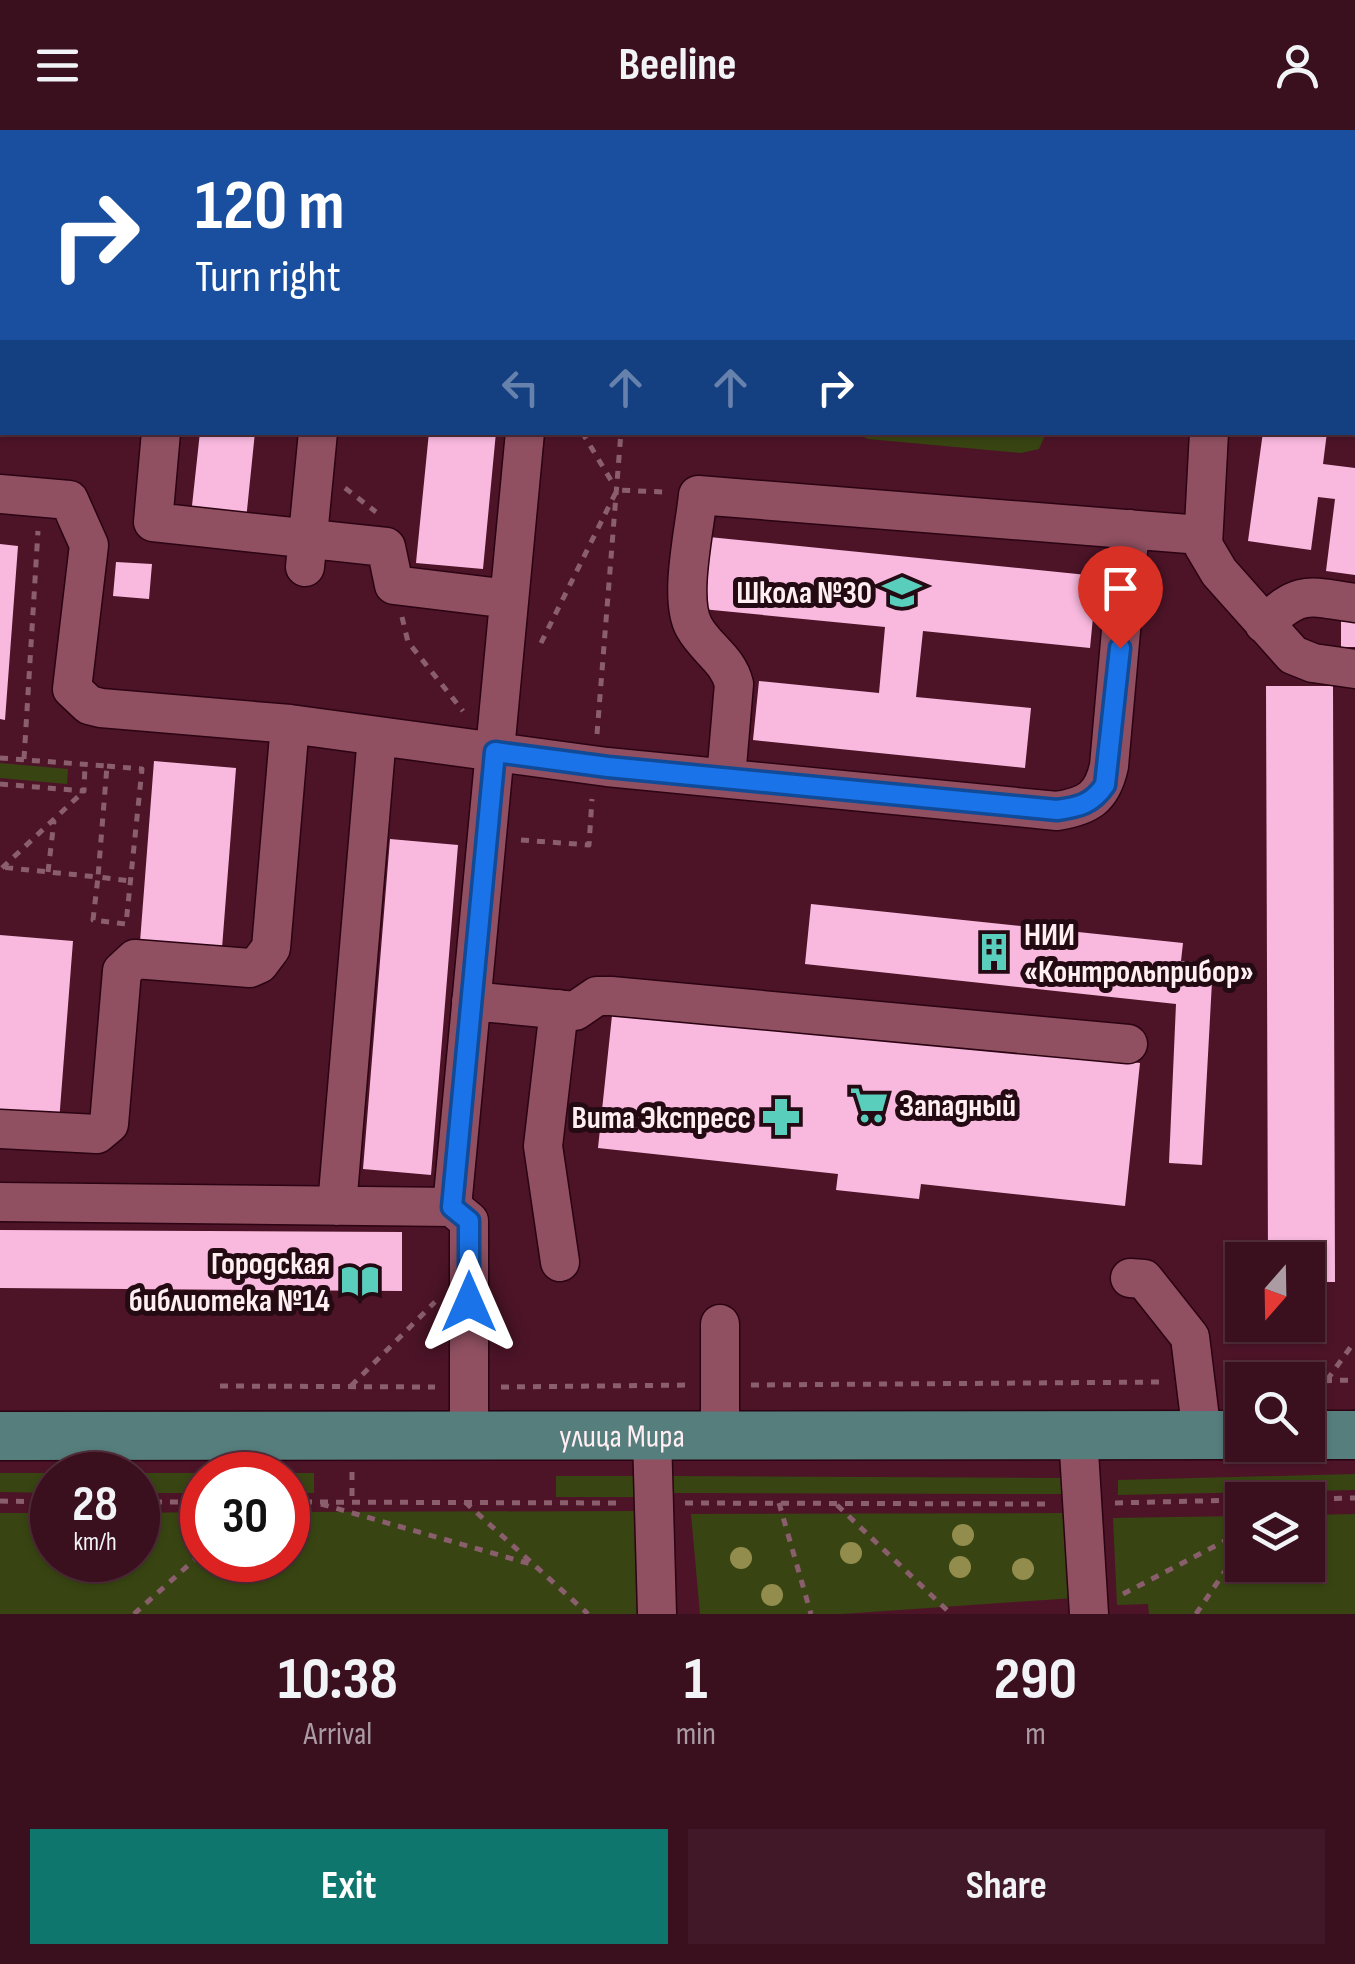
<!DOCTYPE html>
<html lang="en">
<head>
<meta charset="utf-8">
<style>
  body { margin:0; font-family:"Sofia Sans Condensed",sans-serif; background:#411827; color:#f1f3f6; height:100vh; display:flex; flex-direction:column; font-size:38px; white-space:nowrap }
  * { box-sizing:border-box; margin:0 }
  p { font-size:32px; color:#ab9ca4 }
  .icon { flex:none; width:55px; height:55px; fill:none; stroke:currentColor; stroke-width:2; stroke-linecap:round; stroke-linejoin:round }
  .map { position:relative; height:1484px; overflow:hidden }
  .details { display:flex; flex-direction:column; background:#3a0f1e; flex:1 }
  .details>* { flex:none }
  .banner { position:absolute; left:0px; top:0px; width:1355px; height:305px; box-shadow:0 2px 8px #0004,0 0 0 2px #542f3c; background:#1a4fa0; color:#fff; overflow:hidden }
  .needle { width:65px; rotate:200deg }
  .buttons { position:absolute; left:1225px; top:1112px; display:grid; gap:20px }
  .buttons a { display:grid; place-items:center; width:100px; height:100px; border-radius:0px; background:#3a0f1e; box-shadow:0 2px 8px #0004,0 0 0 2px #542f3c; font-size:50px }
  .speed { position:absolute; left:30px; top:1322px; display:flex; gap:20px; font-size:50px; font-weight:700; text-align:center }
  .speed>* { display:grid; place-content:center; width:130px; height:130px; border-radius:50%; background:#3a0f1e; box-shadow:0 2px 8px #0004,0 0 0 2px #542f3c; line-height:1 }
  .speed small { font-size:25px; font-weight:400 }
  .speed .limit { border:15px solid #d22; background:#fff; color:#111 }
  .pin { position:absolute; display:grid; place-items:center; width:85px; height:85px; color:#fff; margin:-102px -42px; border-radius:50% 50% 50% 0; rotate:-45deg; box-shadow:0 0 10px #0007 }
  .pin .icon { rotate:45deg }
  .me { position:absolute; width:110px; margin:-55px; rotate:0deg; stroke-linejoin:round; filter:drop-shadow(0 0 8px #0008) }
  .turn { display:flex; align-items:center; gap:35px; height:210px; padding:0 30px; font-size:45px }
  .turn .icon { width:130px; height:130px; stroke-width:2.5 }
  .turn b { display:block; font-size:70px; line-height:85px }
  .lanes { display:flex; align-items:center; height:95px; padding:0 30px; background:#0003; justify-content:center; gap:50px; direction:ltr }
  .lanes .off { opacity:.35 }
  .eta { display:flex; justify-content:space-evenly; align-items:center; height:170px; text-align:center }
  .eta b { font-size:60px; font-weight:700; line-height:70px }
  .primary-button { display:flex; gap:20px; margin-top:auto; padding:20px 30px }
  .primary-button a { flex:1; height:115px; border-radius:0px; background:#0f766e; color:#fff; font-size:40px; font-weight:700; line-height:115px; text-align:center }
  .primary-button a+a { background:#411827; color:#f1f3f6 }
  header { display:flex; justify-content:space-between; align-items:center; height:130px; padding:0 30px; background:#3a0f1e; font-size:45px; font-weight:700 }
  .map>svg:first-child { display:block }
</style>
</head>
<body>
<header><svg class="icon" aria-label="menu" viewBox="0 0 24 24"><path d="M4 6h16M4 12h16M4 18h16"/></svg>Beeline<svg class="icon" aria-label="person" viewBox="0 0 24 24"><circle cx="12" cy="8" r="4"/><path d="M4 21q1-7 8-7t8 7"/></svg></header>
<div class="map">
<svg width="1355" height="1484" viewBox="0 0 1355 1484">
  <rect width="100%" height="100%" fill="#4d1428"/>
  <path fill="#384512" d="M854,303h192l-7,16 -18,4 -153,-14z
    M0,633l68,6 -1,15 -67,-6z
    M0,1343h314v20h-26v-18h-86v18h-64v-18h-86v18l-52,-1z
    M1355,1344v16l-237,5v-15z
    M556,1346h85v21h-85z
    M672,1346l393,2v16l-393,-1z
    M643,1381l6,103h-649v-101h52v47h86v-47l64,-1v48h86v-48z
    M1070,1383l4,85 -232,16h-142l-9,-100z
    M1355,1384v100h-206l-1,-10 -31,1 -4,-87 129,-2v49h66v-50z"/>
  <path fill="#f9b9df" d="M200,302h55l-9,88 -55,-5z
    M429,302h67l-13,137 -67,-6z
    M1263,302h64l-4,32 32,4v107l-29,-4 9,-72 -17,-2 -7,53 -63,-9z
    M709,407l388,39 -7,72 -167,-17 -7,66 115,11 -6,60 -272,-28 6,-59 120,12 6,-66 -183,-18z
    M0,414l18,2 -13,174 -5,-1z
    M116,432l36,2 -3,35 -36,-3z
    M1341,485h14v32h-14z
    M1266,556h67l2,596h-27v-22h-40z
    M154,631l82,7 -14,180 -82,-6z
    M390,709l68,6 -27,330 -68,-6z
    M811,774l372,39 -2,18 32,2 -11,202 -33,-2 7,-159 -371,-40z
    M0,805l73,6 -14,181 -59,-5z
    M613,876l527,57 -15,143 -204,-22 -2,15 -83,-9 2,-16 -240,-26z
    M0,1100l402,2v59l-402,-3z"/>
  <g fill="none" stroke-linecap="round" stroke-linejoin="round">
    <g stroke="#2b0312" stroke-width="41">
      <path id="minor" d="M139,0l2,2
        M549,2v-2
        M660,2l1,-2
        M702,2l1,-2
        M1237,2v-2
        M1351,2v-2
        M1352,77l3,1
        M1352,236l3,1
        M161,302l-8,90 233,25 8,38 115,14
        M1209,302l-6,113 16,27 74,83 20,8 42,6
        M0,364l69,6 20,45 -17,144 17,16 12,3 189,16 -19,224 -12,16 -9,4 -115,-9 -13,12 -13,153 -12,10 -97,-5
        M305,437l13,-135
        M1264,494c37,-34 43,-28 91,-21
        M290,594l317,43 450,44c31,-5 45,-13 52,-45l21,-237
        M726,648l8,-94c-6,-25 -28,-35 -40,-57 -16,-28 1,-99 4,-132l503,40
        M471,871l104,10 22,-15h14l517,48
        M559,879l-16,137 17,116
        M0,1072l452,5
        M337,1076l40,-470
        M1130,1148l14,1 46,58 12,98
        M1078,1305l11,179
        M469,1306v-215l-17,-14 73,-775
        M652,1306l5,178
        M720,1306v-112"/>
    </g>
    <g stroke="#2b0312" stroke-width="51">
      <g id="major">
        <path d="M1308,1305h47"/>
        <path id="s1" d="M0,1306l1242,-1"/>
      </g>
    </g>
    <path stroke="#8a5e6d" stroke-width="5" stroke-dasharray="8 8" stroke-linecap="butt" d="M0,247h2
      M582,302l33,55
      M345,358l31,24
      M402,487l6,25 55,69
      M541,513l76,-153 48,2
      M597,604l24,-302
      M0,628l107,8 -9,111 -98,-10
      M24,629l14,-228
      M107,636l35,3 -16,155 -33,-4 5,-43 32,4
      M0,654l84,7 1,-27
      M521,710l68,5 3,-46
      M2,738l82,-77
      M48,742l6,-51
      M1327,1250l28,-39
      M1308,1251l47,-1
      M751,1255l414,-3
      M220,1256l215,1
      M351,1256l84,-84
      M501,1257l189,-2
      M352,1342v29
      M1254,1370l101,-2
      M0,1371l52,1
      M138,1372h64
      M288,1372l331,1
      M465,1372l123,112
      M685,1373l364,1
      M779,1373l32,111
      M1115,1373l127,-3
      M321,1374l213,61
      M837,1375l114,109
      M1123,1464l119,-62
      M134,1484l68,-61
      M1196,1484l46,-68"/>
    <use href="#minor" stroke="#905062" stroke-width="38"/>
    <use href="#major" stroke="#567e7d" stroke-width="48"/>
  </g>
  <g fill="#928c4d">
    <circle cx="963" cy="1405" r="11"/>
    <circle cx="851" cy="1423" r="11"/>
    <circle cx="741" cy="1428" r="11"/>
    <circle cx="960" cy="1437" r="11"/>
    <circle cx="1023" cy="1439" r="11"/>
    <circle cx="772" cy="1465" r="11"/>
  </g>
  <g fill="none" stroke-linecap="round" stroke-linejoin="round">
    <g stroke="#114b97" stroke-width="25">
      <path id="route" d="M469,1172v-81l-17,-14 43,-455 113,15 449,43c22,-3 35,-6 48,-25l15,-137"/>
    </g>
    <use href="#route" stroke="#1a73e8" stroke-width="18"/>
  </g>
  <defs>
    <g id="school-bare" transform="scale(3)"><path d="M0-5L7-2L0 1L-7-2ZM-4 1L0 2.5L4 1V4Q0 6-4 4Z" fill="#5acebd" stroke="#240b13" stroke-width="2.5" paint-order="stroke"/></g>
    <g id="building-bare" transform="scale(3)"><path d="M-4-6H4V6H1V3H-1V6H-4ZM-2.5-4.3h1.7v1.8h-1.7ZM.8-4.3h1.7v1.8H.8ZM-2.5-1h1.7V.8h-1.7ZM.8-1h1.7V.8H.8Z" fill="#5acebd" stroke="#240b13" stroke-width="2.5" paint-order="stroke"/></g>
    <g id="supermarket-bare" transform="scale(3)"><path d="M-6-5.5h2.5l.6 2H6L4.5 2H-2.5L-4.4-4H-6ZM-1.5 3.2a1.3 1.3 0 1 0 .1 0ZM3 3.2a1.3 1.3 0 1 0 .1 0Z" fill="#5acebd" stroke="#240b13" stroke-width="2.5" paint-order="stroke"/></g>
    <g id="pharmacy-bare" transform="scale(3)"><path d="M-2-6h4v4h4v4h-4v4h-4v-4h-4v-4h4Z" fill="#5acebd" stroke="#240b13" stroke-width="2.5" paint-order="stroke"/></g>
    <g id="library-bare" transform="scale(3)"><path d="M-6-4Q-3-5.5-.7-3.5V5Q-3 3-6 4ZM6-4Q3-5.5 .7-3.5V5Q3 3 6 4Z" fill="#5acebd" stroke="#240b13" stroke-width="2.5" paint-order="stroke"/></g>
  </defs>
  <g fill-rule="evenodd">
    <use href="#school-bare" x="902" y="462"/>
    <use href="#building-bare" x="994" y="822"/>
    <use href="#supermarket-bare" x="869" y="975"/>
    <use href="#pharmacy-bare" x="781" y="987"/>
    <use href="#library-bare" x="360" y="1151"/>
  </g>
  <g text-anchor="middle" stroke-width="10" stroke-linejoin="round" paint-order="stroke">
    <g font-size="32" font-weight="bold" fill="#ffeff3" stroke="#240b13" text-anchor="end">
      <text x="872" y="473">Школа №30</text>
      <text x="1024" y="815" text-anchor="start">НИИ<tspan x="1024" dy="37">«Контрольприбор»</tspan></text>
      <text x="899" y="986" text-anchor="start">Западный</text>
      <text x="751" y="998">Вита Экспресс</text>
      <text x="330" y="1144">Городская<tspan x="330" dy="37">библиотека №14</tspan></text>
    </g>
    <g font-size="32" fill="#ffeff3" stroke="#240b13">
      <text dy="11" stroke="none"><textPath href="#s1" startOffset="622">улица Мира</textPath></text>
    </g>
  </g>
</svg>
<div class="buttons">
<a><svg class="needle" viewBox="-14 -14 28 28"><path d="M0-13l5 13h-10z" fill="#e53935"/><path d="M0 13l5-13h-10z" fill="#ab9ca4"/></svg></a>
<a><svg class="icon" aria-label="search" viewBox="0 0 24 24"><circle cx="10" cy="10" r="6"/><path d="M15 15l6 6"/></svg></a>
<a><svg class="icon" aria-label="layers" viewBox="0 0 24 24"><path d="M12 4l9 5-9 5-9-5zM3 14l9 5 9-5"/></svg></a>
</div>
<div class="speed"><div>28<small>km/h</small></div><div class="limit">30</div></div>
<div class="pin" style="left:1120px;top:518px;background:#d93025"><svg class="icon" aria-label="arrive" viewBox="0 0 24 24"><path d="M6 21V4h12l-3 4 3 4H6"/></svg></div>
<svg class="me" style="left:469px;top:1172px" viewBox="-20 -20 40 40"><path d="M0-17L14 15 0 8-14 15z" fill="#1a73e8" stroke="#fff" stroke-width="4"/></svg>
<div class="banner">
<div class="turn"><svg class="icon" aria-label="right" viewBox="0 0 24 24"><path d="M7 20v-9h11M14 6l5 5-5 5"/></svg><div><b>120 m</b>Turn right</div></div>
<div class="lanes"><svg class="icon off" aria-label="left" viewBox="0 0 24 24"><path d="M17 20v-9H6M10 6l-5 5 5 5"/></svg><svg class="icon off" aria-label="ahead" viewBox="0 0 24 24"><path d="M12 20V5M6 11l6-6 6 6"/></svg><svg class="icon off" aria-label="ahead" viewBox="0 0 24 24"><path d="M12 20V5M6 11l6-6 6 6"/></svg><svg class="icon" aria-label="right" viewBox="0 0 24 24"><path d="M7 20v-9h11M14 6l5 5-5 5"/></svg></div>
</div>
</div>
<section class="details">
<div class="eta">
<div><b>10:38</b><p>Arrival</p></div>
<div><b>1</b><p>min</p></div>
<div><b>290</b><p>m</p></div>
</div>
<div class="primary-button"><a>Exit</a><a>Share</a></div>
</section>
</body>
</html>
